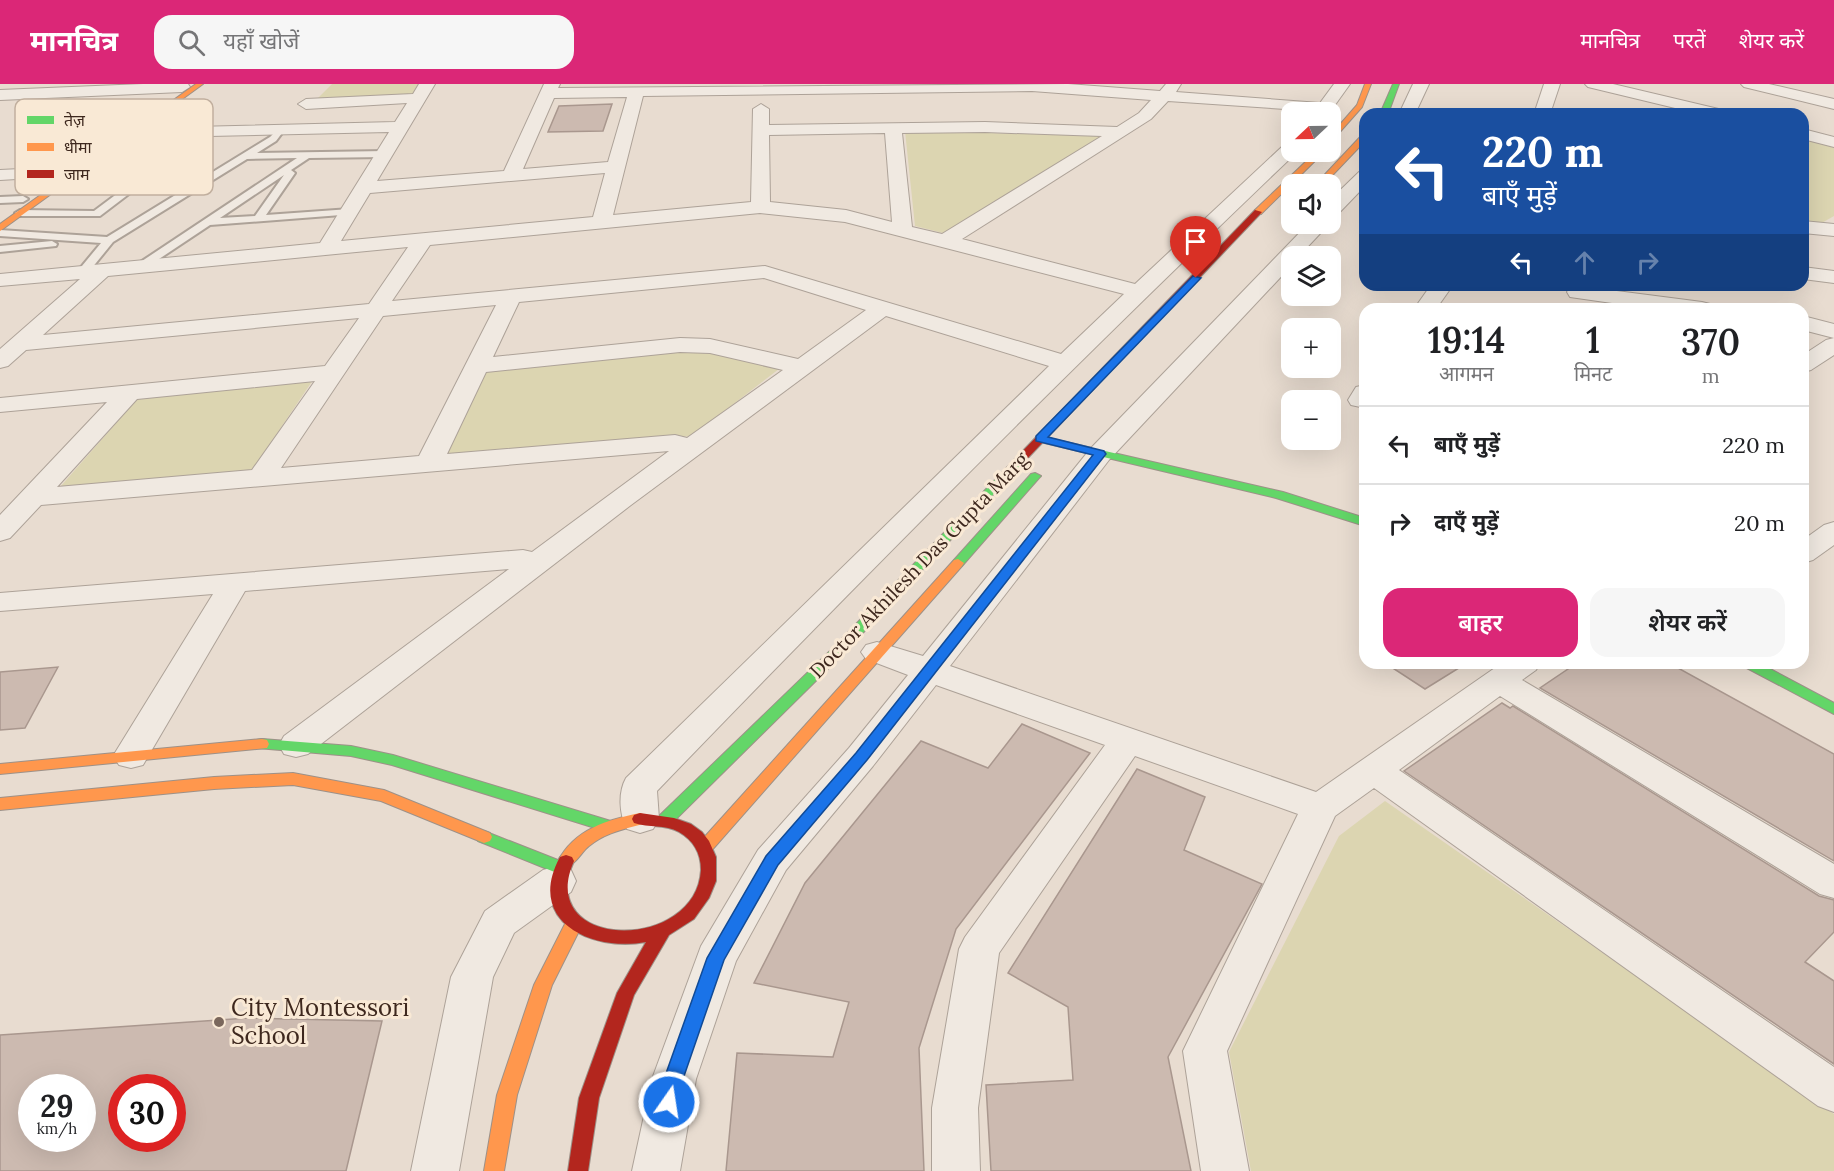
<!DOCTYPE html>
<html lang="hi">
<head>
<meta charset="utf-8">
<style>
  body { margin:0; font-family:Lora,"Noto Sans Devanagari",serif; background:#f6f6f6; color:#202124; height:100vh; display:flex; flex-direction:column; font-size:22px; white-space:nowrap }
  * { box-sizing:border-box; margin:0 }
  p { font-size:20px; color:#757577 }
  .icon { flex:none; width:33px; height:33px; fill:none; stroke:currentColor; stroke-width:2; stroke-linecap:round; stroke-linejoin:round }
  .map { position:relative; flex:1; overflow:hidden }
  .sheet { position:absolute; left:1359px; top:219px; width:450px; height:366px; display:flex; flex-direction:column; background:#fff; border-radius:18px; box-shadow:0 6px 24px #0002 }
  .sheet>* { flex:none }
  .guide { position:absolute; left:1359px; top:24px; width:450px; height:183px; border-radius:18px; box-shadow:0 6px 24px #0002; background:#1a4fa0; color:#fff; overflow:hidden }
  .needle { width:39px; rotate:248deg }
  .fabs { position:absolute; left:1281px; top:18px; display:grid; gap:12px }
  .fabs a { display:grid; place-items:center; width:60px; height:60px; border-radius:12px; background:#fff; box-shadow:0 6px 24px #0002; font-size:30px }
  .speed { position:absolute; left:18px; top:990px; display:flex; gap:12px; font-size:30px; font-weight:700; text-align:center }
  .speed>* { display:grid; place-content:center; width:78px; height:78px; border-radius:50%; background:#fff; box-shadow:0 6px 24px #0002; line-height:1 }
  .speed small { font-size:15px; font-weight:400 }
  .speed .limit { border:9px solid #d22; background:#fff; color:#111 }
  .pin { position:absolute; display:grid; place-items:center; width:51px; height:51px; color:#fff; margin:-62px -26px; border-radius:50% 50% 50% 0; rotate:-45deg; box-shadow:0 0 6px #0007 }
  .pin .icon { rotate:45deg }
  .me { position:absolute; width:66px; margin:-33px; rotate:13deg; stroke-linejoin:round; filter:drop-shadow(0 0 4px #0008) }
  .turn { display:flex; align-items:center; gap:21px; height:126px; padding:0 24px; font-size:27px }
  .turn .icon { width:78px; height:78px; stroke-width:2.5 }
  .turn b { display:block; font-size:42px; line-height:51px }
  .lanes { display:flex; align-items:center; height:57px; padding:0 24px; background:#0003; justify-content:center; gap:30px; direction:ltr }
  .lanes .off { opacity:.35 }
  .eta { display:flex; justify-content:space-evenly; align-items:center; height:102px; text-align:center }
  .eta b { font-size:36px; font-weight:600; line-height:42px }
  .primary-button { display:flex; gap:12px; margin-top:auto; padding:12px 24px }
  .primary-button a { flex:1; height:69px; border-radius:18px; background:#db2777; color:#fff; font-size:24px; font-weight:600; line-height:69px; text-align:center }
  .primary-button a+a { background:#f6f6f6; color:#202124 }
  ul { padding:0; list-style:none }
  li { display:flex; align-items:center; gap:18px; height:78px; padding:0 24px; border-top:2px solid #e0e0e0 }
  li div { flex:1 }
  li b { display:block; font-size:22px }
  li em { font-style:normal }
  header { display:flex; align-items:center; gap:36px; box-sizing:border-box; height:84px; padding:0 30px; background:#db2777; color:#fff }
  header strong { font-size:28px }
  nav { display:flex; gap:33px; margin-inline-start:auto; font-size:21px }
  .search { width:420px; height:54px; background:#f6f6f6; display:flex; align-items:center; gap:15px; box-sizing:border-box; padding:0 21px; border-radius:18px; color:#757577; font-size:22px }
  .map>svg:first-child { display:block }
</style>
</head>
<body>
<header>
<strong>मानचित्र</strong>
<div class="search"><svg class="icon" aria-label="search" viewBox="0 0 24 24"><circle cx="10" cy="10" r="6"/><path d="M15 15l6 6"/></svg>यहाँ खोजें</div>
<nav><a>मानचित्र</a><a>परतें</a><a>शेयर करें</a></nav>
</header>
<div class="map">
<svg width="1834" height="1087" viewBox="0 0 1834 1087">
  <rect width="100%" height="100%" fill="#e8dcd0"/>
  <path fill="#dcd5b1" d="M332,0h87l-7,12 -97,5z
    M905,47l203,5 -165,97 -28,-7z
    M1803,54l31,8v70l-14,8 -17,-2z
    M682,267l39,4 58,14 -87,67 -248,19 42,-85z
    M313,296l-62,92 -191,15 79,-90z
    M1385,717l449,313v57h-583l-22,-119 110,-216z"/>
  <path fill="#ccbab0" stroke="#a9978e" stroke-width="1.5" fill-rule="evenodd" d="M612,20l-9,27 -55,1 11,-26z
    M1385,579h82l-42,26z
    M1577,579h92l165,91v107l-294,-173z
    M58,583l-33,61 -25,2v-58z
    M1502,619l8,5 3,-2 306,190 15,4v32l-29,30 29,19v83l-430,-293z
    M1022,640l68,29 -134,176 -37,119 5,123h-198l11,-118 96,4 16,-55 -95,-19 51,-100 116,-142 67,27z
    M1137,685l68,28 -21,53 78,34 -94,173 23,114h-200l-5,-86 87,-5 -5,-73 -60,-34z
    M248,934l134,3 -36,150h-346v-136zM32,1004h50v50h-50zM122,1004h50v50h-50z"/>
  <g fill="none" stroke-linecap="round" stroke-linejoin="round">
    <g stroke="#ada298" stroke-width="4">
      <path id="lane" d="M281,42l4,3 -9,12 -19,12 129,-2 5,3 -5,3 -77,1 -18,12 4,3 -29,42 84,-6 4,1v4l-144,11 -66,44h-8v-4l161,-107 -50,1 -134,83 -26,32 -4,1 -6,-3 24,-29 -101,-7v-6l107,7 163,-100zM284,91l-29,41 -35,2z
        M142,81l5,3 -5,16 -42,32h-80l-5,-3 5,-3 74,1 40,-30 3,-13z
        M0,113l23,-1 5,3 -5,3 -23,1z
        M52,157l5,3 -1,2 -56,6v-6z"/>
    </g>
    <g stroke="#ada298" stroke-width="2">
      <path id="street" d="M143,0h45l2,3 -8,5 -182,8v-10z
        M419,0h16l-58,97 127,-10 40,-87h16l-2,4 510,-4 92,7 6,-7h15l-5,8 144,11 14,-19h16l-20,28 -162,-11 -17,18 -189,120 173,45 151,-141 6,-1v10h5c-218,208 -430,421 -640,639l2,28 -6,10 -13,4 -13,-4c-8,-15 -9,-37 -1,-51l423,-412 -163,-50 -255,189 -323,249 -12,3 -12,-3 -5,-9 5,-9 225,-167 -264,22 -102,174 -12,3 -12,-3 -6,-9 100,-162 -213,17v-18l523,-43 9,2 137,-101 -628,54 -31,33 -10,3v-26l107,-113 -107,10v-14l325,-32 34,-48 -333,32 -18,16 -8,2v-19l80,-70 -80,7v-12l320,-31 69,-111 -272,6 -6,-1 -2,-4 2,-4 284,-7 12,-19 -101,6 -8,-5 8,-5 107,-5zM1032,7l119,9 -12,13 -22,14 -132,-5 -216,3v-16l-8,-5 -8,5 -2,93 -138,13 30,-119zM627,13l-19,65 -85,7 31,-71zM985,48l117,4 -160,98 -30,-7 -10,-94zM885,49l7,89 -46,-12 -76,-8 -1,-67zM605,89l-12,44 -252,24 29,-48zM760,129l85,9 279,72 -63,60 -296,-88 -373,35 38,-56zM408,163l-39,57 -326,31 65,-59zM764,194l102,32 -68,49 -88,-20 -30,-1 -187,19 26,-55zM496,221l-77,151 -138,12 102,-152zM680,268l30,1 73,17 -96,68 -12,-3 -228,19 39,-82zM315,297l-63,89 -195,17 80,-88z
        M1413,0h16l-14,30h-16z
        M1544,0h16l-10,30h-16z
        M1585,0h28l114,27 2,3h-29l-112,-27z
        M1741,0h28l65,15v10l-90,-22z
        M1803,45l31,8v10l-31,-8z
        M61,83l6,1 3,4 -3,4 -67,4v-10z
        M1365,87v15l-28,29 -7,2v-17l29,-28z
        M1803,137l31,3v12l-31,-3z
        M1308,140h21l-30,32h-7v9l-183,195 -159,206 366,126 186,-129h38l-4,7 -14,10 312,184v34l-14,-4 -320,-198 -101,74 435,297v45l-16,-6 -444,-318 -39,28 -108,235 22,120h-48l-18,-120 115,-237 -163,-58 -136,197 -21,155 2,63h-48v-63l27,-159 6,-12 140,-192 -169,-60 -63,81 -87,104 -50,91 -40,118 -16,92h-48l20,-92 49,-133 57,-96 91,-102 59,-73 -42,-16 -5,-7 5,-7 11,-3 46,14 168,-208z
        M1803,183l31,4v12l-31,-4z
        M1431,201h22l-17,24h-22z
        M1578,202l124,16 8,2 3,5h-59l-84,-12 -3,-5 3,-5z
        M1803,232l31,8v14l-31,-8z
        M1834,254v17l-23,15 -8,2v-17l23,-15z
        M1365,301v23l-14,-3 -3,-5 8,-13z
        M1834,438v23l-21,15 -10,3v-23l21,-15z
        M557,782l14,4 5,11 -5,11 -57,41 -21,44 -34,194h-48l40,-194 34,-66 58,-41z"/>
    </g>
    <g stroke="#9d9188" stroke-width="2">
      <path id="fast" d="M1393,0h6l-11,30h-8z
        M1040,352l243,56 82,26v8l-89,-28 -240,-57v-4z
        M1020,373l6,3 -2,2 -183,194 -170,168 -6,2 -6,-2 -2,-4 2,-4 172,-166 185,-192z
        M1035,389l6,3 -2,2 -77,88h-8l-2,-3 2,-3 77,-86z
        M1741,579h18l75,40v11l-91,-48z
        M262,655l89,7 42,9 221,67 2,4 -2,4 -6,2 -216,-67 -41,-9 -94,-8 -2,-4 2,-4z
        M484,747l84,33 2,5 -2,5 -6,1 -84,-34 -2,-4 2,-4z"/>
    </g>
    <g stroke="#9d9188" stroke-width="2">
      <path id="slow" d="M196,0h7l-203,147v-7z
        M1365,0h6l-9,23 -32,36v-7l27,-31z
        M1362,51h3v6l-41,43h-8z
        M1316,68h8l-63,62h-6v-4z
        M958,475l6,4 -2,3 -250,284 -6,2 -6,-2 -2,-4 2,-4 254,-282z
        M262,655l5,1 2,4 -2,4 -267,26v-10z
        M293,689l91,17 106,43 2,4 -2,4 -6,2 -103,-42 -88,-16 -79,4 -214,21v-12l214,-21z
        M640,729l6,2 2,4 -2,4c-21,6 -40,9 -57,23 -10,8 -15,24 -29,19l-2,-4c17,-32 49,-41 82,-48z
        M574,832l6,2 3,5 -31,62 -35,110 -13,76h-20l13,-76 37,-110 34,-67z"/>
    </g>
    <g stroke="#9d9188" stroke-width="2">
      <path id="jam" d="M1255,126l7,2 -238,250h-8v-4z
        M640,729l34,5 17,6 11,8 7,9 7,16v24l-7,17 -15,21 -25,16 -35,60 -35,103 -11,73h-20l11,-73 38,-105 29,-51c-55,10 -121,-21 -86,-85l6,-2 6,2 2,4c-40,90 122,92 127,9 0,-17 -8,-30 -22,-38 -14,-8 -30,-4 -45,-9l-2,-4 2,-4z"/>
    </g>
    <use href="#lane" fill="#f0e9e1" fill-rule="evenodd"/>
    <use href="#street" fill="#f0e9e1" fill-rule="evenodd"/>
    <use href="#fast" fill="#63d668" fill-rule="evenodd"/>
    <use href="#slow" fill="#ff974d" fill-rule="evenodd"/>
    <use href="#jam" fill="#b3261e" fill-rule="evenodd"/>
  </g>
  <path fill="#1a73e8" stroke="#114b97" stroke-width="1.5" d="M1193,192l8,2 -153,159 56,14 2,3 -239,306 -89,105 -54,95 -41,119 -7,29 -7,3 -7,-3 -3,-6 5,-23 43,-121 59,-102 90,-103 237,-298 -57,-14v-5z"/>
  <circle fill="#7a675c" stroke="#f9e9d5" stroke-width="2" cx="219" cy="938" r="6"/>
  <g text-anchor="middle" stroke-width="6" stroke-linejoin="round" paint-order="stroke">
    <g font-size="20" fill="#3e281e" stroke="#f9e9d5">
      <text transform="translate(919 481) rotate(-46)" y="7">Doctor Akhilesh Das Gupta Marg</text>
    </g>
    <g font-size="24" fill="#3e281e" stroke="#f9e9d5" text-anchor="start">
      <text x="231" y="932">City Montessori<tspan x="231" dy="28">School</tspan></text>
    </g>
  </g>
  <rect x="15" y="15" width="198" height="96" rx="9" fill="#f9e9d5" stroke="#c1af9e" stroke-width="1.5"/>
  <rect x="27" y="32" width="27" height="8" fill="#63d668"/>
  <rect x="27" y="59" width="27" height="8" fill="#ff974d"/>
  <rect x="27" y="86" width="27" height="8" fill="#b3261e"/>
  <g font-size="16" fill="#3e281e">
    <text x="64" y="42">तेज़</text>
    <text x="64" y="69">धीमा</text>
    <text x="64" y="96">जाम</text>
  </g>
</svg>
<div class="fabs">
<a><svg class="needle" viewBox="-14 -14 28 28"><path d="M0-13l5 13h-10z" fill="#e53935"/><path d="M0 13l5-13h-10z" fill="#757577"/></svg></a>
<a><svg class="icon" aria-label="sound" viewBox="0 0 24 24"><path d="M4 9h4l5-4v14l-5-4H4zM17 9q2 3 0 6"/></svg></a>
<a><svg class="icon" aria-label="layers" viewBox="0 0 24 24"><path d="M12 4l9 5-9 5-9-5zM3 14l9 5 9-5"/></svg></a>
<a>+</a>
<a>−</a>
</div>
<div class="speed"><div>29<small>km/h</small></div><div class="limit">30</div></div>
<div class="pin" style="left:1196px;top:194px;background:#d93025"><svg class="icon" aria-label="arrive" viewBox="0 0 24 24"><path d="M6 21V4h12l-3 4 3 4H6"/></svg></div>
<svg class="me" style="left:669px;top:1018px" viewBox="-20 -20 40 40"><circle r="17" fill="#1a73e8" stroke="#fff" stroke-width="3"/><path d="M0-11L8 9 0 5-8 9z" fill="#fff"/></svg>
<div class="guide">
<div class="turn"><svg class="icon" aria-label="left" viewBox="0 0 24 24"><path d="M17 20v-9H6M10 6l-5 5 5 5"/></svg><div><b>220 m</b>बाएँ मुड़ें</div></div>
<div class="lanes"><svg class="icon" aria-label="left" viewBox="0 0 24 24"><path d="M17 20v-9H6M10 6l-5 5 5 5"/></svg><svg class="icon off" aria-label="ahead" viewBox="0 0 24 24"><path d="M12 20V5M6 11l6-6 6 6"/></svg><svg class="icon off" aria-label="right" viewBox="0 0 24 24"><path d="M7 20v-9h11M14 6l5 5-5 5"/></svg></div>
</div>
<section class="sheet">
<div class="eta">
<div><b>19:14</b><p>आगमन</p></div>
<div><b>1</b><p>मिनट</p></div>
<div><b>370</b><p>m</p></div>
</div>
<ul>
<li><svg class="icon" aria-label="left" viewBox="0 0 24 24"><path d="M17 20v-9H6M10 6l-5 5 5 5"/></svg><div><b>बाएँ मुड़ें</b></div><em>220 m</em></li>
<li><svg class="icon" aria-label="right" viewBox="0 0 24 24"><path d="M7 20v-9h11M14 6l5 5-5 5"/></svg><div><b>दाएँ मुड़ें</b></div><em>20 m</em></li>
</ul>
<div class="primary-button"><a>बाहर</a><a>शेयर करें</a></div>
</section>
</div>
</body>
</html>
